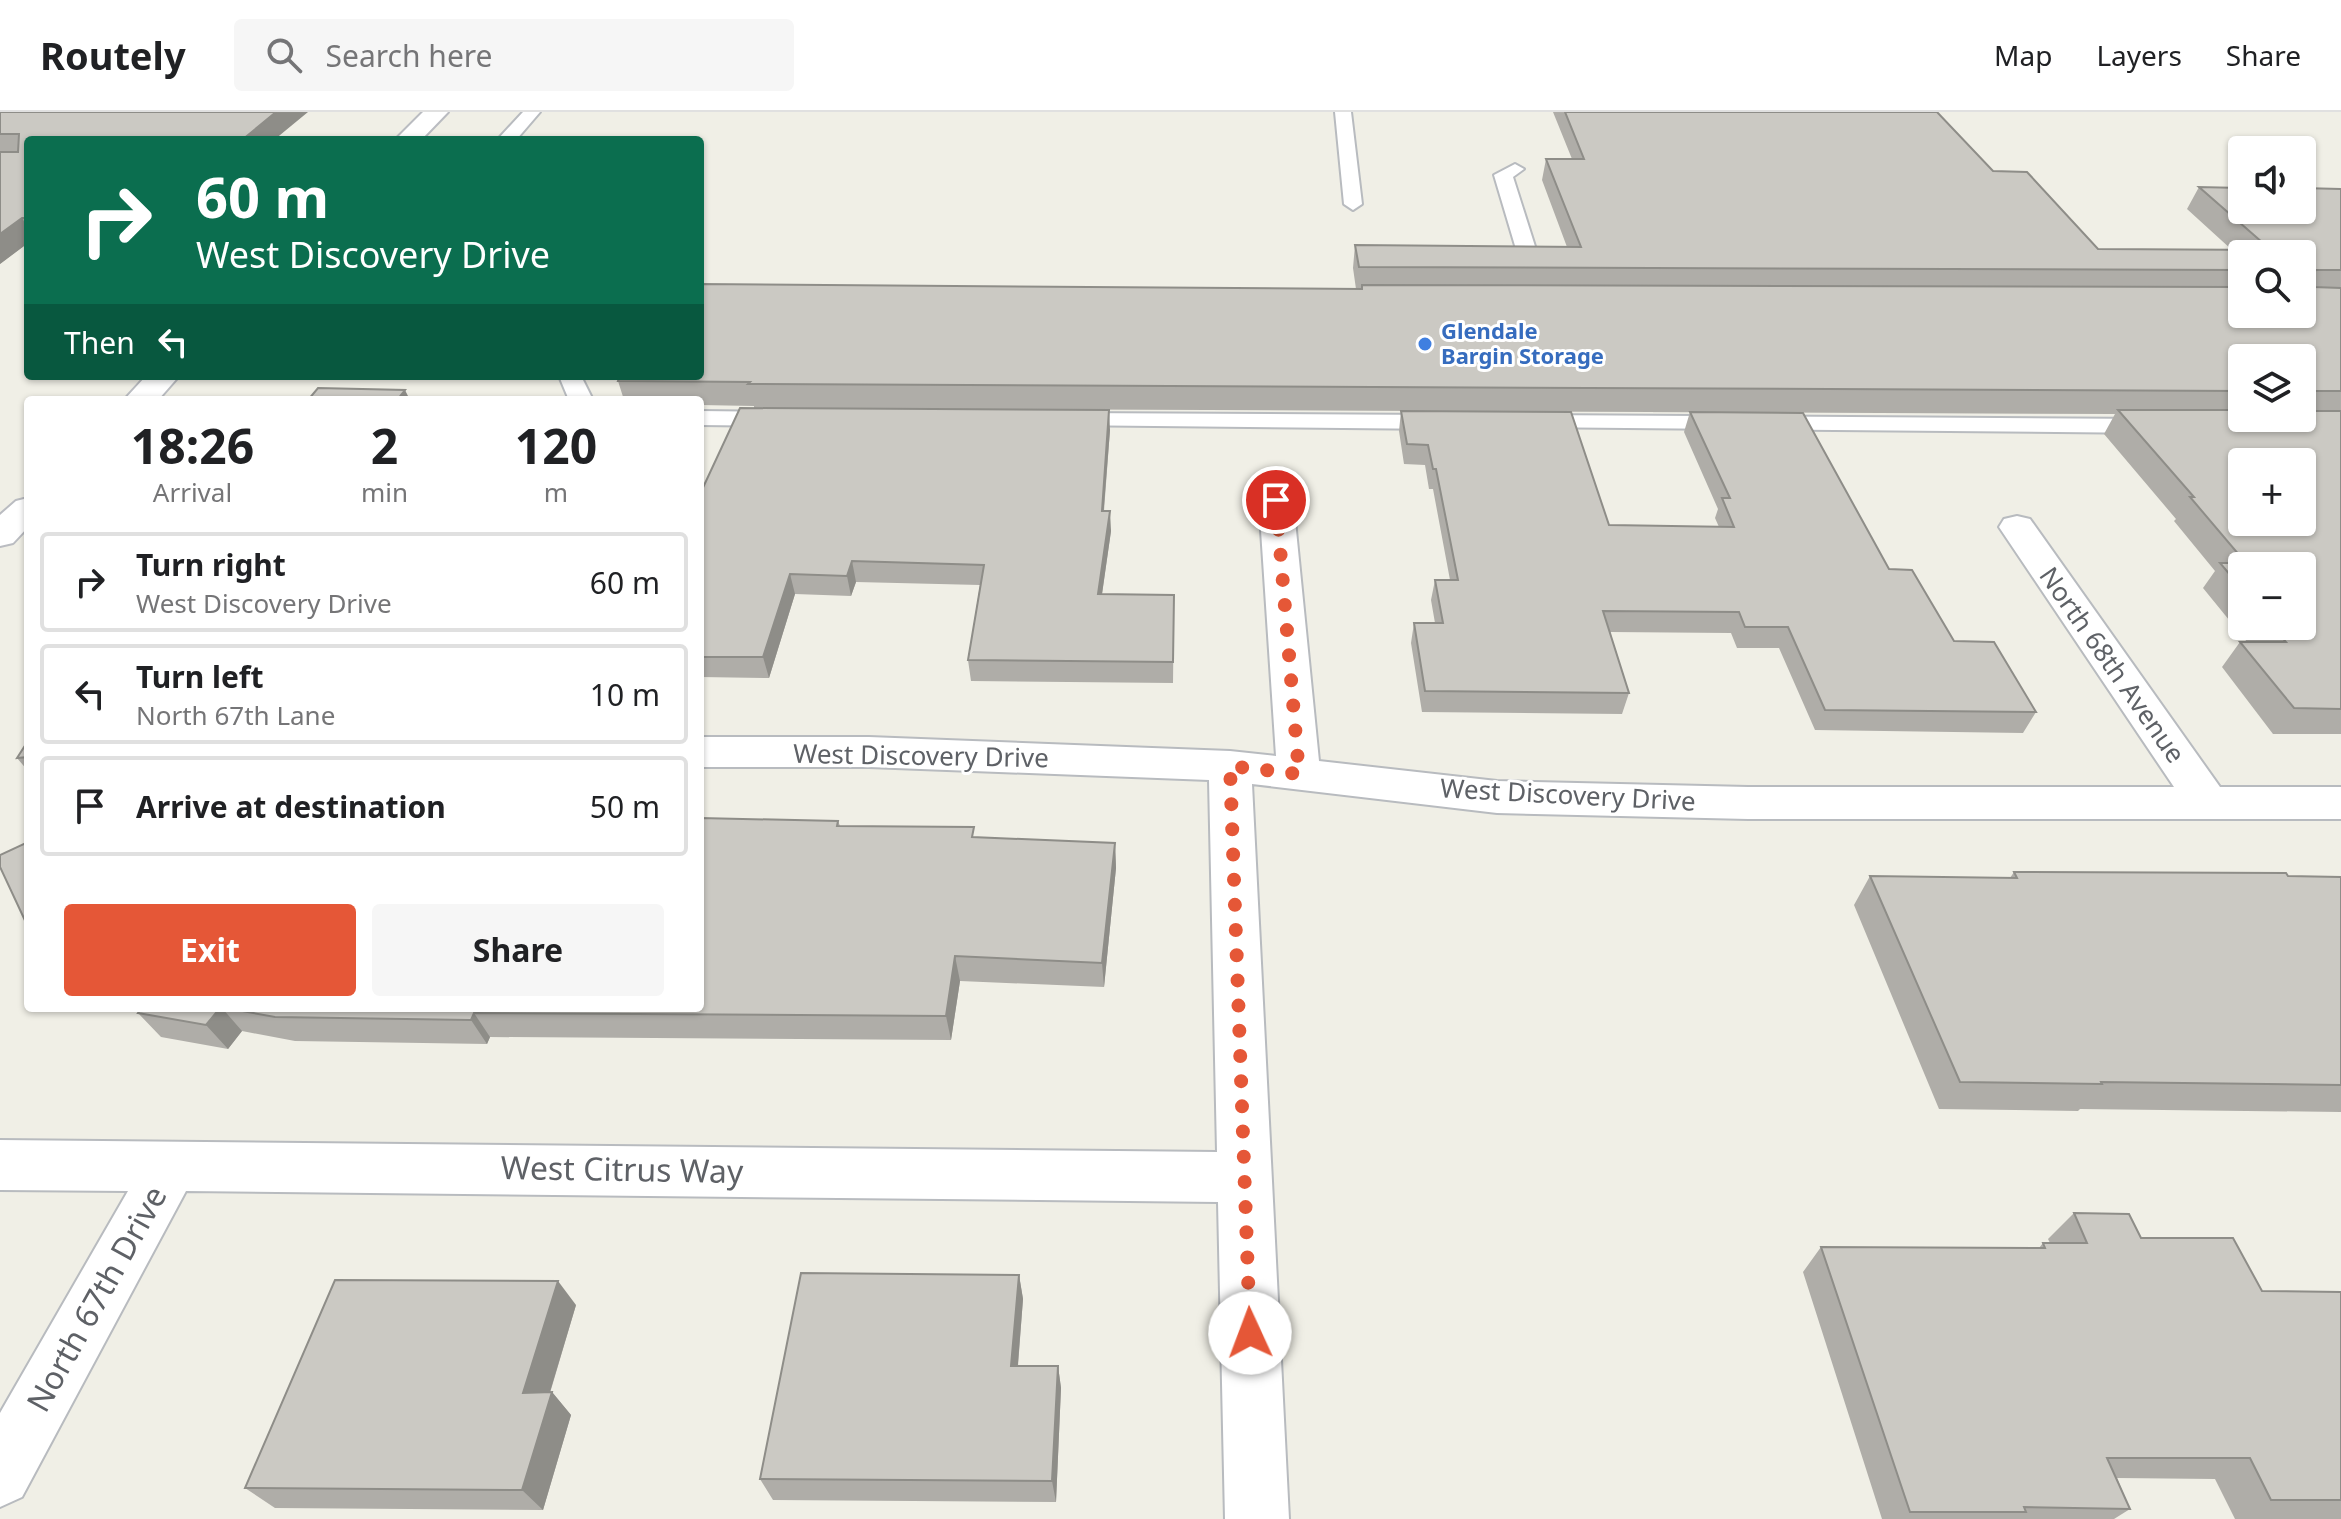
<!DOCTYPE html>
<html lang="en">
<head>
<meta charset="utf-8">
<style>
  body { margin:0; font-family:"Noto Sans",sans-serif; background:#f6f6f6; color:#202124; height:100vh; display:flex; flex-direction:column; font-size:30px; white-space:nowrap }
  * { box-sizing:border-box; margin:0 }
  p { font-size:26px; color:#757577 }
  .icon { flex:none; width:44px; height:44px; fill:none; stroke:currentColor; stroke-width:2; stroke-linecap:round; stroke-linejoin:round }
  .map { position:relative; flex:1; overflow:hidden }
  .details { position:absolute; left:24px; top:284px; width:680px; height:616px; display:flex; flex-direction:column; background:#fff; border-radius:8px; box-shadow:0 2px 6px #0004 }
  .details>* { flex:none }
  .hud { position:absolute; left:24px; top:24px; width:680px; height:244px; border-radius:8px; box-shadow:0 2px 6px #0004; background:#0b6e4f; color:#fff; overflow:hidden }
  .controls { position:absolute; left:2228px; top:24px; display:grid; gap:16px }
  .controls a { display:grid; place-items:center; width:88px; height:88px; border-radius:8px; background:#fff; box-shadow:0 2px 6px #0004; font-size:40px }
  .pin { position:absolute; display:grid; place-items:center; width:68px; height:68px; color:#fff; margin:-34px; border:4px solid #fff; border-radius:50%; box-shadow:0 2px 8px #0007 }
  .me { position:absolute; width:88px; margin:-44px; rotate:358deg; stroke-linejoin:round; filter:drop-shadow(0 0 6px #0008) }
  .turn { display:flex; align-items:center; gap:28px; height:168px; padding:0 40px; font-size:36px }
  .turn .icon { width:104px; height:104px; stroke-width:2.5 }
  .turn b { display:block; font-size:56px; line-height:68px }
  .then { display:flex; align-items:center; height:76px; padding:0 40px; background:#0003; gap:16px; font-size:30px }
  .eta { display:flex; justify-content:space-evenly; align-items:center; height:136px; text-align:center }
  .eta b { font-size:48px; font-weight:700; line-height:56px }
  .primary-button { display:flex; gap:16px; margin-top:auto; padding:16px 40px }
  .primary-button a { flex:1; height:92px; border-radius:8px; background:#e55737; color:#fff; font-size:32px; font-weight:700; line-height:92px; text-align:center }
  .primary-button a+a { background:#f6f6f6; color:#202124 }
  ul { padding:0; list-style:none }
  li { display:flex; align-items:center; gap:24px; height:100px; margin:0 16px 12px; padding:0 24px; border:4px solid #e0e0e0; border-radius:8px }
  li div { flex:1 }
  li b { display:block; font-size:30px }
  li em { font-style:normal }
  header { display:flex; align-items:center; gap:48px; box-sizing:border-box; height:112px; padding:0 40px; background:#fff; border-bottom:2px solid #e0e0e0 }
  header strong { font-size:38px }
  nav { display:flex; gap:44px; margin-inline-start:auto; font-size:28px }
  .search { width:560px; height:72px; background:#f6f6f6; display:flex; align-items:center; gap:20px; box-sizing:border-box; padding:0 28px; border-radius:8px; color:#757577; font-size:30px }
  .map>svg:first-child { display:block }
</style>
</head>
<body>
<header>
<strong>Routely</strong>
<div class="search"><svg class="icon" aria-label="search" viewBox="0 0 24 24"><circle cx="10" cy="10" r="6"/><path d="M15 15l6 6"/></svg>Search here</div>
<nav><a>Map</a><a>Layers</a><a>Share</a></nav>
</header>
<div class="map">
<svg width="2341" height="1407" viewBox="0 0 2341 1407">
  <rect width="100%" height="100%" fill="#f0efe6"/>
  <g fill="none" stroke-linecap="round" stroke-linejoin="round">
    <g stroke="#b8bbbf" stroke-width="4">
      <path id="service" d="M523,0h17l-24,28h-19z
        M1335,0h16l11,92 -9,6 -9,-6z
        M1515,52l9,5 -11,8 26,82 -10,6 -10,-6 -25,-84z
        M559,264h22l12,24h-24z
        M700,299l78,1 8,2 4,5 -4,5 -8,2 -78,-1z
        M1068,301l374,2 8,2 4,5 -4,5 -8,2 -382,-4 -4,-5 4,-5z
        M1532,303l622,4 8,2 4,5 -4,5 -8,2 -630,-6 -4,-5 4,-5z"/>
    </g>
    <g stroke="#b8bbbf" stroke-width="4">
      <path id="minor" d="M1276,378l12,3 5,7 26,261 178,20 251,6h426l-175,-260 5,-8 13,-3 13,3 190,268h121v32h-593l-251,-6 -245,-29 37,735h-64l-7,-317 -1032,-11 -164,306 -22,10v-94l128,-222 -128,-1v-50l1217,12 -8,-372 -340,-13h-169v-30h169l361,14 46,5 -17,-256 5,-7z"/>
    </g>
    <g stroke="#babcc1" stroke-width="4">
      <path id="secondary" d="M423,0h25l-27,28h-26z
        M146,264h33l-21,24h-34z
        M28,386v29l-15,16 -13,3v-31l16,-14z"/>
    </g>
    <use href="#service" fill="#fff" fill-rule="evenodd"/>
    <use href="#minor" fill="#fff" fill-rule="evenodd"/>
    <use href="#secondary" fill="#fff" fill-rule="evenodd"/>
  </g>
  <path fill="#afada8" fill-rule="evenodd" d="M0,0l28,28v103l-28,21z
    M1553,0h384l56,59 105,78 134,1 -45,-41 12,-22 142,2v545h-68l-51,-67 18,-25h7l-44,-54 12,-17 -41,-50 2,-2 -72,-85 11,-20 -1361,-6v-2l-54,-1v-5h-76l-6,-19 738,-92 -3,-21 2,-23 212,2 -25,-67 4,-21h26zM2242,142l60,60h-60zM2242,246h60v60h-60zM2242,454l60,60h-60z
    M1401,299l208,114 110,2 -4,-9 3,-9 -34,-77 6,-20 199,157 65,72 82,71 -13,21 -208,-3 -36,-82h-42l-6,-15 -121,-1 19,61 -7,21 -200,-2 -11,-69 3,-20h21l-4,-23 4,-20h15l-17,-91h-4l-4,-24 -21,-1 -5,-33z
    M1110,318l-6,81 7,20 -9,63 72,1 -1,88 -202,-2 -3,-21 12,-75 -124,-3 -5,14 -56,-2 -26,84 -69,-1v-183z
    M28,629v30l-11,-13z
    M838,709l2,5 135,11 140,6 1,25 -12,119 -144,-6 -9,59 -461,-3 -3,7 -192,-3 -53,-10 -14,18 -67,-12 -23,-24 4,-5h558z
    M2014,760l327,5v235l-261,-3 -2,2 -139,-2 -85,-204 16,-29 140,2z
    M2074,1101l67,25 121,53 79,1v227h-106l-20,-40 -98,-1 13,31 -16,10h-232l-79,-247 18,-25 218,1 4,-5h7l-2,-4z
    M1019,1163l4,24 -5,67h40l3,22 -5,114 -283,-2 -13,-21z
    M576,1193l-26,88 2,-1 19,23 -28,95 -268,-2 -30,-20z"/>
  <path fill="#8e8d88" d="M276,0h32l-34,28h-32z
    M22,106l6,10v15l-28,21v-30z
    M405,278l5,10h-13z
    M1109,298l1,20 -8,101v-20z
    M1110,399l1,20 -12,84 -1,-21z
    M852,449l4,21 -5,14 -4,-20z
    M790,462l5,20 -26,84 -6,-21z
    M1115,731l1,25 -12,119 -2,-24z
    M955,844l5,25 -9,59 -5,-24z
    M220,896h2l20,23 -14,18 -22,-24z
    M474,901l16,24 -3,7 -16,-24z
    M1019,1163l4,24 -7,89 -5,-22z
    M558,1169l18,24 -33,110 -20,-22z
    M1058,1254l3,22 -5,114 -4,-21z
    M552,1280l19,23 -28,95 -21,-20z"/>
  <path fill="#cbc9c3" stroke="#8e8d88" stroke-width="2" fill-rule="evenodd" d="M0,0h276l-34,28h-214v78h-6l-22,16v-82h18l1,-18h-19z
    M1565,0h372l56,59 34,1 71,77 173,1 -72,-63 43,1v22h60v-22l39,1v81h-25l-3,3 1,14 27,1v103h-39v-33h-60v33l-1494,-7 2,-2 -132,-1 2,-5h80v-92l662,5v-4l880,2v27h60v-60h-60v16l-883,-3 -4,-22 226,2 -35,-88h38z
    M318,276l87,2 -8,10h-89z
    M740,296l369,2 -7,101h8l-12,83 76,1 -1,67 -205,-2 16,-95 -132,-4 -5,15 -57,-2 -27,83h-63v-163z
    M2118,298h124v8h60v-7h39v298l-47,-1 -54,-66h46l-13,-16h29v-60h-60v23l-22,-26h26l-56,-66h4zM2242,350h60v60h-60z
    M1401,299l170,1 38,113 125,2 -12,-29h8l-40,-86 113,1 86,156 23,1 42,71 40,1 42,70 -211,-2 -37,-83h-43l-6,-15 -136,-1 26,82 -204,-2 -11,-68h29l-8,-43h23l-22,-111h-3l-5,-24 -21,-1z
    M28,629v16l-11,1z
    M700,706l138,3 -1,5 137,1 -2,10 143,6 -13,120 -147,-7 -9,60 -472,-3 -3,7 -196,-3 -49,-9h474z
    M28,730v85l-28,-60v-12z
    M2014,760l272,1 2,3 53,1v208l-240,-3 1,2 -142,-2 -90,-206 147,2z
    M142,896h78l-14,17 -68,-12z
    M2074,1101l55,1 12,24h92l29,53 79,1v208h-70l-21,-42h-143l23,51 -106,-2 2,5h-116l-89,-265 224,1 -2,-5h44z
    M801,1161l218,2 -8,91h47l-6,115 -292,-2z
    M335,1168l223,1 -35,112 29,-1 -30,98 -277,-2z"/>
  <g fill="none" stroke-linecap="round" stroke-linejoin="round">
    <path stroke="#e55737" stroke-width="14" stroke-dasharray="0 25.2" d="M1250,1221l-20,-567 69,8 -23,-274"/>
  </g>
  <circle fill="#3f7fe0" stroke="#fff" stroke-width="3" cx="1425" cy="232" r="8"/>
  <g text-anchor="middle" stroke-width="6" stroke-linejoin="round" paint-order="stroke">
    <g font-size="22" font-weight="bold" fill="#366cbe" stroke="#fff" text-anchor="start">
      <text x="1441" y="227">Glendale<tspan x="1441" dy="25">Bargin Storage</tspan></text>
    </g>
    <g font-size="26" fill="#5e6166" stroke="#fff">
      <text transform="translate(2112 553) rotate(55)" y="9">North 68th Avenue</text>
      <text transform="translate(921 644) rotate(1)" y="9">West Discovery Drive</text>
      <text transform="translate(1568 683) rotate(3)" y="9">West Discovery Drive</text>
    </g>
    <g font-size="32" fill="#5e6166" stroke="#fff">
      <text transform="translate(622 1058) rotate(1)" y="11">West Citrus Way</text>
      <text transform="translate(97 1187) rotate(-61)" y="11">North 67th Drive</text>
    </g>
  </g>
</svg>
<div class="controls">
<a><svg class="icon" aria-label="sound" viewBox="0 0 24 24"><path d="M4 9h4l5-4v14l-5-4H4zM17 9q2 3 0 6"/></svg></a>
<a><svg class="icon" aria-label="search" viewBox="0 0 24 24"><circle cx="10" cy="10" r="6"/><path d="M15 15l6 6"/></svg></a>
<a><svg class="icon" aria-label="layers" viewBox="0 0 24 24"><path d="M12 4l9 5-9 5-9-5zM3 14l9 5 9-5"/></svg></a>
<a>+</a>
<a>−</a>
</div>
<div class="pin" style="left:1276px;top:388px;background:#d93025"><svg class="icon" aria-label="arrive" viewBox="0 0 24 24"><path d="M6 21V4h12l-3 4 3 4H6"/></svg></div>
<svg class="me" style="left:1250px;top:1221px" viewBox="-20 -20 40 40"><circle r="19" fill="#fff"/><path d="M0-13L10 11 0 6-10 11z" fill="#e55737"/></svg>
<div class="hud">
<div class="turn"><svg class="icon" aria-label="right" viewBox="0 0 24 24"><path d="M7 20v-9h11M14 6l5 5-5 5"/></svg><div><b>60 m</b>West Discovery Drive</div></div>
<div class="then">Then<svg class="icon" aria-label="left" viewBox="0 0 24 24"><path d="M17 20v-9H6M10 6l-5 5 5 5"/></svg></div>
</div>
<section class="details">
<div class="eta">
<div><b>18:26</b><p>Arrival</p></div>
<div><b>2</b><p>min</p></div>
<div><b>120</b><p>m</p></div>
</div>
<ul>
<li><svg class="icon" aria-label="right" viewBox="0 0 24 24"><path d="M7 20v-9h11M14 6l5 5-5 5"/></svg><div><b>Turn right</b><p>West Discovery Drive</p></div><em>60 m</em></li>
<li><svg class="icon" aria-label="left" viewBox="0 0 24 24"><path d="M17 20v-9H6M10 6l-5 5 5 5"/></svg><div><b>Turn left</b><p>North 67th Lane</p></div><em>10 m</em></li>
<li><svg class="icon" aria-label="arrive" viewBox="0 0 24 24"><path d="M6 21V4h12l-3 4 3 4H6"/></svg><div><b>Arrive at destination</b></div><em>50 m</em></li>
</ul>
<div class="primary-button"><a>Exit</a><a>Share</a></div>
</section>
</div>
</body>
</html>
